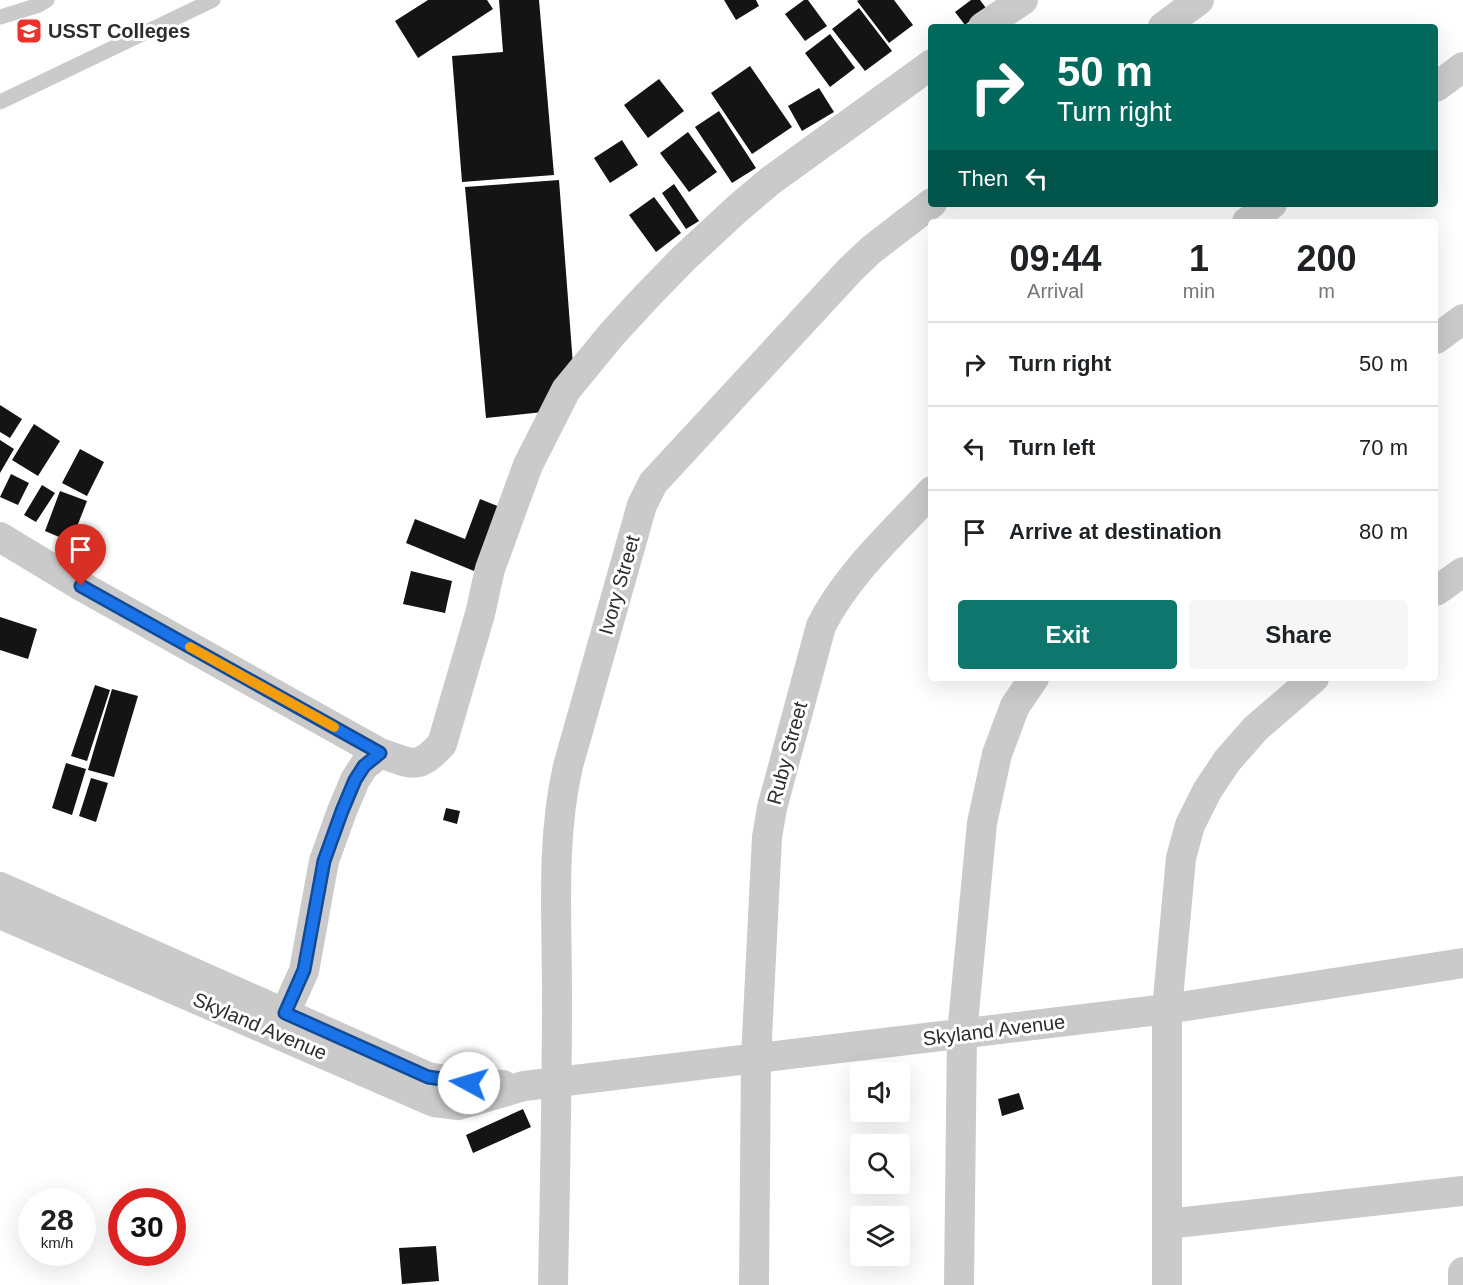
<!DOCTYPE html>
<html lang="en">
<head>
<meta charset="utf-8">
<style>
  body { margin:0; font-family:Helvetica,sans-serif; background:#f6f6f6; color:#202124; height:100vh; display:flex; flex-direction:column; font-size:22px; white-space:nowrap }
  * { box-sizing:border-box; margin:0 }
  p { font-size:20px; color:#757577 }
  .icon { flex:none; width:33px; height:33px; fill:none; stroke:currentColor; stroke-width:2; stroke-linecap:round; stroke-linejoin:round }
  .map { position:relative; flex:1; overflow:hidden }
  .sheet { position:absolute; left:928px; top:219px; width:510px; height:462px; display:flex; flex-direction:column; background:#fff; border-radius:6px; box-shadow:0 6px 24px #0002 }
  .sheet>* { flex:none }
  .banner { position:absolute; left:928px; top:24px; width:510px; height:183px; border-radius:6px; box-shadow:0 6px 24px #0002; background:#00695c; color:#fff; overflow:hidden }
  .buttons { position:absolute; left:850px; top:1062px; display:grid; gap:12px }
  .buttons a { display:grid; place-items:center; width:60px; height:60px; border-radius:6px; background:#fff; box-shadow:0 6px 24px #0002; font-size:30px }
  .speed { position:absolute; left:18px; top:1188px; display:flex; gap:12px; font-size:30px; font-weight:700; text-align:center }
  .speed>* { display:grid; place-content:center; width:78px; height:78px; border-radius:50%; background:#fff; box-shadow:0 6px 24px #0002; line-height:1 }
  .speed small { font-size:15px; font-weight:400 }
  .speed .limit { border:9px solid #d22; background:#fff; color:#111 }
  .pin { position:absolute; display:grid; place-items:center; width:51px; height:51px; color:#fff; margin:-62px -26px; border-radius:50% 50% 50% 0; rotate:-45deg; box-shadow:0 0 6px #0007 }
  .pin .icon { rotate:45deg }
  .me { position:absolute; width:66px; margin:-33px; rotate:276deg; stroke-linejoin:round; filter:drop-shadow(0 0 4px #0008) }
  .turn { display:flex; align-items:center; gap:21px; height:126px; padding:0 30px; font-size:27px }
  .turn .icon { width:78px; height:78px; stroke-width:2.5 }
  .turn b { display:block; font-size:42px; line-height:51px }
  .then { display:flex; align-items:center; height:57px; padding:0 30px; background:#0003; gap:12px; font-size:22px }
  .eta { display:flex; justify-content:space-evenly; align-items:center; height:102px; text-align:center }
  .eta b { font-size:36px; font-weight:700; line-height:42px }
  .cta { display:flex; gap:12px; margin-top:auto; padding:12px 30px }
  .cta a { flex:1; height:69px; border-radius:6px; background:#0f766e; color:#fff; font-size:24px; font-weight:700; line-height:69px; text-align:center }
  .cta a+a { background:#f6f6f6; color:#202124 }
  ul { padding:0; list-style:none }
  li { display:flex; align-items:center; gap:18px; height:84px; padding:0 30px; border-top:2px solid #e0e0e0 }
  li div { flex:1 }
  li b { display:block; font-size:22px }
  li em { font-style:normal }
  .map>svg:first-child { display:block }
</style>
</head>
<body>
<div class="map">
<svg width="1463" height="1285" viewBox="0 0 1463 1285">
  <rect width="100%" height="100%" fill="#fff"/>
  <path fill="#141414" d="M428,0h59l6,9 -75,49 -23,-37z
    M499,0h40l15,175 -92,7 -10,-126 51,-4z
    M724,0h32l3,6 -23,14z
    M804,0h4l19,26 -22,15 -20,-27z
    M859,0h35l19,25 -24,18 -32,-42z
    M971,0h9l6,8 -21,17 -10,-13z
    M859,8l33,43 -27,20 -33,-42z
    M830,34l25,34 -25,19 -25,-34z
    M750,66l42,61 -40,27 -41,-61z
    M659,79l25,32 -36,27 -24,-33z
    M819,88l15,24 -32,19 -14,-25z
    M719,111l37,57 -24,15 -37,-56z
    M688,132l29,40 -28,20 -29,-39z
    M622,140l16,25 -28,18 -16,-25z
    M559,180l15,198 -31,34 -57,6 -21,-231z
    M674,184l25,37 -13,8 -24,-36z
    M654,197l27,36 -25,19 -27,-37z
    M0,405l22,14 -12,19 -10,-6z
    M34,424l26,17 -22,35 -26,-16z
    M0,440l14,9 -14,24z
    M80,449l24,13 -17,34 -25,-13z
    M11,474l18,9 -11,22 -18,-8z
    M42,485l13,8 -19,29 -12,-7z
    M60,491l27,10 -16,41 -26,-11z
    M480,499l20,8 -26,64 -68,-28 9,-24 50,20z
    M411,571l41,10 -7,32 -42,-9z
    M0,617l37,12 -9,30 -28,-9z
    M95,685l15,5 -23,71 -16,-5z
    M112,689l26,7 -24,81 -26,-7z
    M66,763l20,6 -14,46 -20,-7z
    M91,778l17,5 -12,39 -17,-6z
    M446,808l14,3 -3,13 -14,-4z
    M1019,1093l5,16 -22,7 -4,-17z
    M523,1109l8,18 -58,26 -7,-18z
    M436,1246l3,35 -37,3 -3,-36z"/>
  <g fill="none" stroke-linecap="round" stroke-linejoin="round">
    <path stroke="#cacaca" stroke-width="15" d="M0,17l39,-12 8,-5
      M0,102l213,-102"/>
    <path stroke="#cacaca" stroke-width="30" d="M983,27l40,-27
      M1163,27l36,-27
      M1436,87l27,-20
      M1247,222l25,-18
      M1436,339l27,-20
      M0,537l81,49 299,167c33,11 37,18 62,-9l38,-130 10,-45 38,-104 38,-75 46,-56 35,-38 37,-38 53,-49 33,-28 162,-117
      M1436,591l27,-19
      M0,887l428,190 23,4 52,4
      M0,914l434,188 24,3 66,-19 643,-77 296,-46
      M285,1013l19,-42 20,-110 18,-50 13,-31 9,-14 16,-13
      M1167,1224l296,-33
      M553,1285c2,-97 4,-195 4,-292 0,-76 -6,-153 11,-227l74,-261 11,-22 197,-213 21,-20 61,-47
      M754,1285l2,-227 11,-221 5,-29 49,-182c26,-52 72,-93 111,-135
      M959,1285l3,-251 20,-211 15,-69 18,-48 19,-28
      M1167,1285v-276l14,-151 9,-33 17,-34 20,-30 29,-33 58,-50
      M1463,1285v-13"/>
  </g>
  <g fill="none" stroke-linecap="round" stroke-linejoin="round">
    <g stroke="#114b97" stroke-width="15">
      <path id="route" d="M81,586l299,167 -16,13 -9,14 -13,31 -18,50 -20,109 -19,43 143,64 41,6"/>
    </g>
    <use href="#route" stroke="#1a73e8" stroke-width="10"/>
    <path stroke="#f59e0b" stroke-width="10" d="M190,647l144,80"/>
  </g>
  <defs>
    <g id="university-square" transform="scale(1.35)"><rect x="-9" y="-9" width="18" height="18" rx="4" fill="#e9322a" stroke="#fff"/><path d="M0-5L7-2L0 1L-7-2ZM-4 1L0 2.5L4 1V4Q0 6-4 4Z" fill="#fff"/></g>
  </defs>
  <g fill-rule="evenodd">
    <use href="#university-square" x="29" y="31"/>
  </g>
  <g text-anchor="middle" stroke-width="6" stroke-linejoin="round" paint-order="stroke">
    <g font-size="20" font-weight="bold" fill="#2d2d2d" stroke="#fff" text-anchor="start">
      <text x="48" y="38">USST Colleges</text>
    </g>
    <g font-size="20" fill="#2d2d2d" stroke="#fff">
      <text transform="translate(619 585) rotate(-74)" y="7">Ivory Street</text>
      <text transform="translate(787 753) rotate(-75)" y="7">Ruby Street</text>
      <text transform="translate(260 1026) rotate(23)" y="7">Skyland Avenue</text>
      <text transform="translate(994 1030) rotate(-7)" y="7">Skyland Avenue</text>
    </g>
  </g>
</svg>
<div class="buttons">
<a><svg class="icon" aria-label="sound" viewBox="0 0 24 24"><path d="M4 9h4l5-4v14l-5-4H4zM17 9q2 3 0 6"/></svg></a>
<a><svg class="icon" aria-label="search" viewBox="0 0 24 24"><circle cx="10" cy="10" r="6"/><path d="M15 15l6 6"/></svg></a>
<a><svg class="icon" aria-label="layers" viewBox="0 0 24 24"><path d="M12 4l9 5-9 5-9-5zM3 14l9 5 9-5"/></svg></a>
</div>
<div class="speed"><div>28<small>km/h</small></div><div class="limit">30</div></div>
<div class="pin" style="left:81px;top:586px;background:#d93025"><svg class="icon" aria-label="arrive" viewBox="0 0 24 24"><path d="M6 21V4h12l-3 4 3 4H6"/></svg></div>
<svg class="me" style="left:469px;top:1083px" viewBox="-20 -20 40 40"><circle r="19" fill="#fff"/><path d="M0-13L10 11 0 6-10 11z" fill="#1a73e8"/></svg>
<div class="banner">
<div class="turn"><svg class="icon" aria-label="right" viewBox="0 0 24 24"><path d="M7 20v-9h11M14 6l5 5-5 5"/></svg><div><b>50 m</b>Turn right</div></div>
<div class="then">Then<svg class="icon" aria-label="left" viewBox="0 0 24 24"><path d="M17 20v-9H6M10 6l-5 5 5 5"/></svg></div>
</div>
<section class="sheet">
<div class="eta">
<div><b>09:44</b><p>Arrival</p></div>
<div><b>1</b><p>min</p></div>
<div><b>200</b><p>m</p></div>
</div>
<ul>
<li><svg class="icon" aria-label="right" viewBox="0 0 24 24"><path d="M7 20v-9h11M14 6l5 5-5 5"/></svg><div><b>Turn right</b></div><em>50 m</em></li>
<li><svg class="icon" aria-label="left" viewBox="0 0 24 24"><path d="M17 20v-9H6M10 6l-5 5 5 5"/></svg><div><b>Turn left</b></div><em>70 m</em></li>
<li><svg class="icon" aria-label="arrive" viewBox="0 0 24 24"><path d="M6 21V4h12l-3 4 3 4H6"/></svg><div><b>Arrive at destination</b></div><em>80 m</em></li>
</ul>
<div class="cta"><a>Exit</a><a>Share</a></div>
</section>
</div>
</body>
</html>
